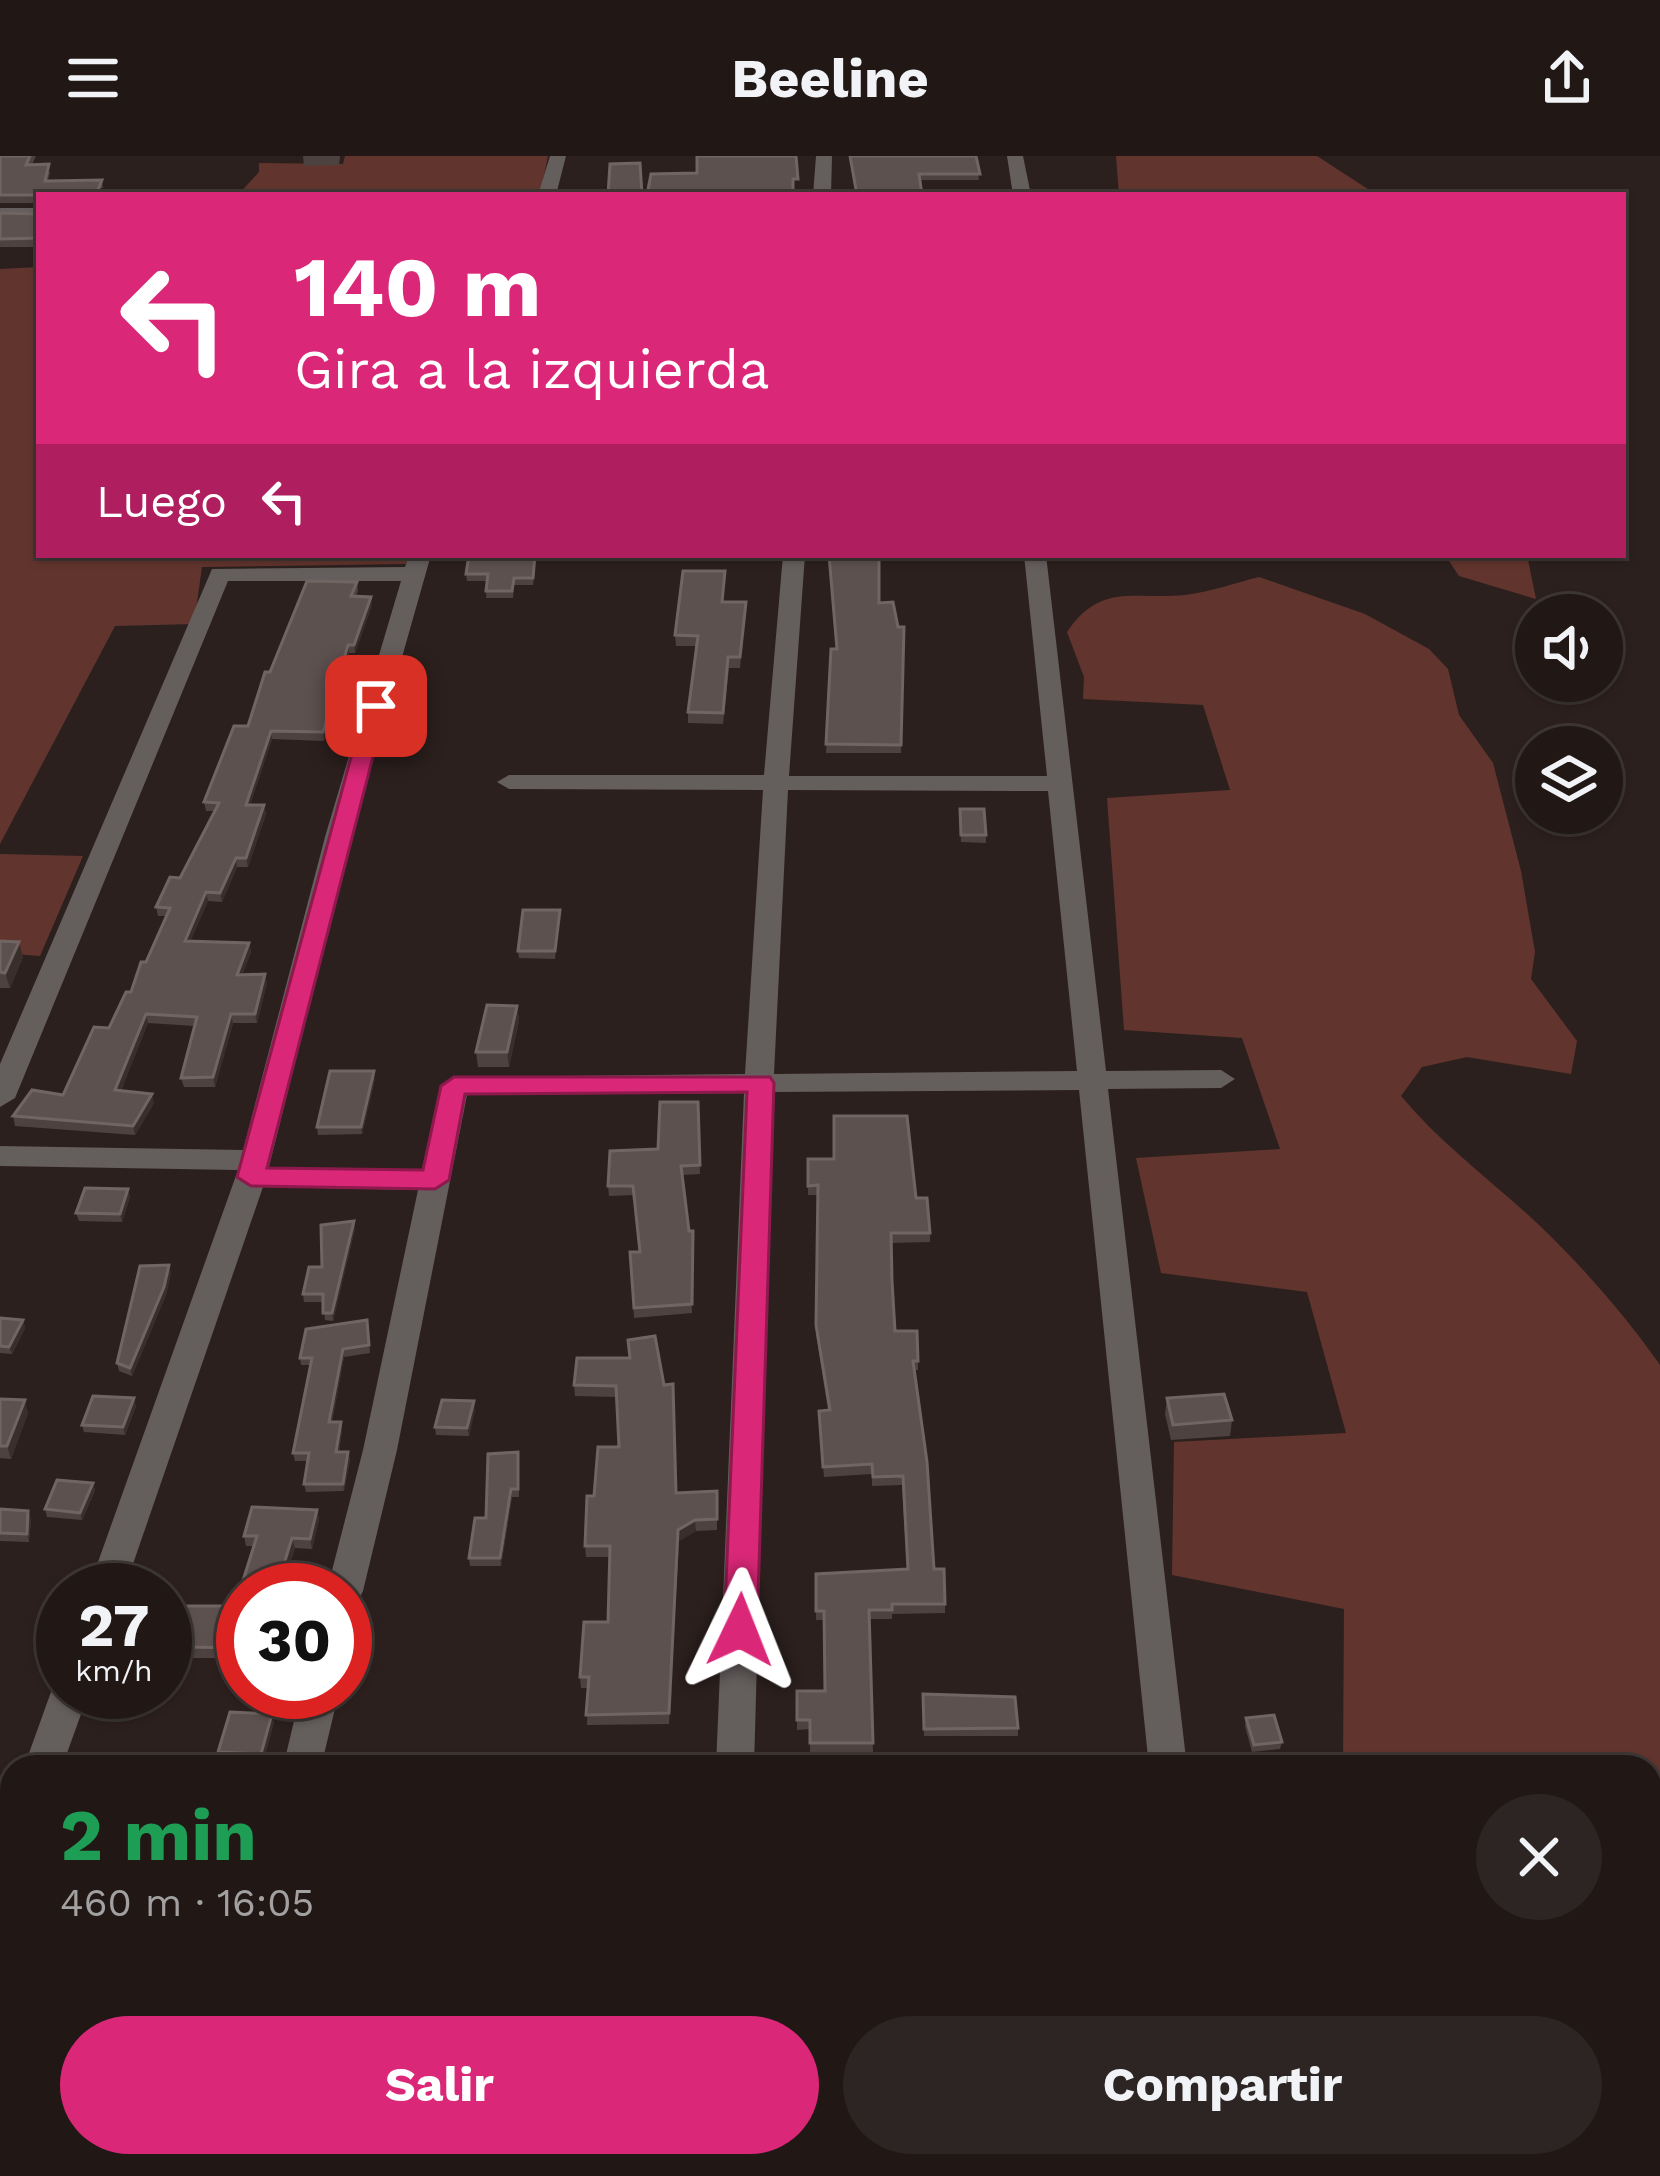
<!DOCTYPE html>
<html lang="es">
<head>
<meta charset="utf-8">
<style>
  body { margin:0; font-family:"Work Sans",sans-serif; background:#2d2523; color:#f1f3f6; height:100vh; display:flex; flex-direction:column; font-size:45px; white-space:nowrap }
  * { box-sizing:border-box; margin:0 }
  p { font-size:39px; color:#a2a0a1 }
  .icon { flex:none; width:66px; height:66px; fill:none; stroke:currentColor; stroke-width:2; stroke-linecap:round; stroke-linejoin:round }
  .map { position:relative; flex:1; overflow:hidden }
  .panel { position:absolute; left:0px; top:1599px; width:1662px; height:423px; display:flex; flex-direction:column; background:#211816; border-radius:36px 36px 0 0; box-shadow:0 3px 9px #0004,0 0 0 3px #3e3735 }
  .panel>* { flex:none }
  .top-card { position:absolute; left:36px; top:36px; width:1590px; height:366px; border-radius:0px; box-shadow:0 3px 9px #0004,0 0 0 3px #3e3735; background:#db2777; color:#fff; overflow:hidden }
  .tools { position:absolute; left:1515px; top:438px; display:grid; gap:24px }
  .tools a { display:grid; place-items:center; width:108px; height:108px; border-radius:50%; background:#211816; box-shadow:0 3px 9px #0004,0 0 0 3px #3e3735; font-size:60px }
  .speed { position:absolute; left:36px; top:1407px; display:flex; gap:24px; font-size:60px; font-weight:700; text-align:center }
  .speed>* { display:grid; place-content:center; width:156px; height:156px; border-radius:50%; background:#211816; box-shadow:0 3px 9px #0004,0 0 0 3px #3e3735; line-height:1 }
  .speed small { font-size:30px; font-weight:400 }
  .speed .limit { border:18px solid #d22; background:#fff; color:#111 }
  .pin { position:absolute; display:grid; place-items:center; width:102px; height:102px; color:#fff; margin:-51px; border-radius:24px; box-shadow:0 6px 18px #0006 }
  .me { position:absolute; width:132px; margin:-66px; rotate:2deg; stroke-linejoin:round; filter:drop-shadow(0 0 9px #0008) }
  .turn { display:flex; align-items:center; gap:42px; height:252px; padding:0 60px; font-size:54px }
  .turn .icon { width:156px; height:156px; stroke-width:2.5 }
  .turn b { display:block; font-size:84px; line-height:102px }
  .then { display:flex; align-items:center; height:114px; padding:0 60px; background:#0003; gap:24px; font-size:45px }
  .round { display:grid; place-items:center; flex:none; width:126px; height:126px; border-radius:63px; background:#2d2523 }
  .head { display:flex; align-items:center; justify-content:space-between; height:204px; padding:0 60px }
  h1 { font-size:72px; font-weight:700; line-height:90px; color:#1e9e55 }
  .primary-button { display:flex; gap:24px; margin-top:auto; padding:24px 60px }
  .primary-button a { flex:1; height:138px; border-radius:72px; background:#db2777; color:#fff; font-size:48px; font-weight:700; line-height:138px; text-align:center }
  .primary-button a+a { background:#2d2523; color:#f1f3f6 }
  header { display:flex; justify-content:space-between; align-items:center; height:156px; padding:0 60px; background:#211816; font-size:54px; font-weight:700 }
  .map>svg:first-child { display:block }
</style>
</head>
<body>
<header><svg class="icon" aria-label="menu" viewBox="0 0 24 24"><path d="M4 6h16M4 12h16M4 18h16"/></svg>Beeline<svg class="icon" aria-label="share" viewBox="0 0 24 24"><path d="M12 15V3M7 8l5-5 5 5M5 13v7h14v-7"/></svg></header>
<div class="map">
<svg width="1660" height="2020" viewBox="0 0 1660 2020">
  <rect width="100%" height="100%" fill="#2c201e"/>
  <path fill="#61352d" d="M345,0h203l-8,39h-302l21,-23v-9l84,1z
    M1116,0h201l60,39h-258z
    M39,111v288h370l-3,9 -204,3 -8,57 -79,2 -115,218v-575z
    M1445,399h82l9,44 -77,-23z
    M1259,421l106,37 64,35 19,20 11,46 34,48 28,108 14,81 -4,27 46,62 -6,33 -104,-17 -45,10 -21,29c40,48 91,85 137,128 44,42 87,91 122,141v704l-10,12v-314h-307l1,-158 -172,-34 2,-133 172,-9 -39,-141 -146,-19 -25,-115 144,-9 -38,-111 -118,-8 -17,-232 123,-8 -27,-85 -120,-6 1,-22 -17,-45c34,-50 66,-32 118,-37 25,-3 50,-12 74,-18z
    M0,698l83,2 -43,100 -40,-3z
    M1223,2010h391l-4,10h-387z"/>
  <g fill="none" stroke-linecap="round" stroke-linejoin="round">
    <path fill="#645e5d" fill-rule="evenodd" d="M550,0h16l-10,39h-18z
      M816,0h16l-1,39h-18z
      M1007,0h16l8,39h-18z
      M0,52h39v10h-39z
      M409,399h22l-80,282 -82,330 153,3 18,-84 14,-9 291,-3 18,-284 -254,-1 -12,-7 12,-7h255l19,-220h22l-16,221h258l-23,-221h22l60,516 115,-1 14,9 -14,9 -113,1 79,678h-38l-70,-677 -306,2 -19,675h-38l28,-674 -277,2 -70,355 -34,141 -5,10 -13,4v-15h-18l36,-140 55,-260 -155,-3 -139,403h-36l150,-420 -238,-4v-20l243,4 82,-313 76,-256h-173l-213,517 -15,9v-43l212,-495 193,-2zM788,634l260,1 29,280 -303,3z
      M63,1523v13h26l-27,75h-38l27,-75z
      M301,1536h38l-18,75h-38z
      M12,1684v64l-12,5v-65z
      M147,2010h44l-4,10h-44z
      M643,2010h44l-2,10h-44z
      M1137,2010h44v10h-44z"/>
  </g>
  <path fill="#4e4240" d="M0,0h36l-4,9 18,7 -2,8h54l1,8 -64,7v8h-39z
    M303,0h37l-1,9 -35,1z
    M849,0h127l3,24h-59l2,15h-66z
    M39,53v38h-39v-34l37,1z
    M536,399l-3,30h-19l-1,13h-27l1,-17h-20l-1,-7z
    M725,415l-2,31h23l-6,66h-11l-6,56 -35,-1v-11l8,-66h-20l-1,-11z
    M357,426l1,9 -2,5 16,9 -17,48h-6l-25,88 -52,-2 -22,66h14l2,9 -18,53h-11l-15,35 -14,-1 -18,40 59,2 2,9 -9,23 25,8 -10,40h-24l-18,64h-31l-3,-9 14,-52 -47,-3 -27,67 33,13 -19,32 -120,-9 -2,-10 50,-21 46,-67 22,-36 35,-76h-8l-2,-9 24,-29 35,-67h-9l-2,-9 44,-76 22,-54z
    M879,447l19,24h6l-3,126h-75l5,-104h5z
    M960,653l26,26v8l-25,-1z
    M560,754l-5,49 -36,-1 -1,-7z
    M0,785l23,16 -13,31h-10z
    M517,850l2,15 -10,46h-31l-2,-15z
    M375,923l-13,55 -44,1 -1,-8z
    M698,946l2,72 -18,1 7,56 3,82 -58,5 -4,-66h10l-6,-57 -25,1 -1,-10 50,-37z
    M808,1003l108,39 14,35v9l-39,1 1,38 3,50 23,30v9h-4l20,199 11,35v9l-53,1v5h-23l4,133 -63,1v-24l-13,1v-39h28l-1,-71h-8v-46l91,-5 -5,-84 -30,1v-12l-48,3 -5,-56 9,-11 -12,-76 2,-139h-10z
    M128,1033l2,8 -8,25 -43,-1 -3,-8z
    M354,1065l1,8 -22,92 -8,-1 -2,-18h-19l-1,-8z
    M171,1117l-5,22 -34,81 -13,-5 -2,-8z
    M0,1162l23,2 2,8 -13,26 -12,-1z
    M368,1172l2,25 -26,4 -12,65h9l1,8 -3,22h9l2,8 -6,31 -38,1 -2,-8 4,-23h-13l-2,-8 18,-88h-10l-1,-7z
    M630,1202l47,135 40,-2v39l-21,1 -17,10 -10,183 -82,1 1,-37h-7l-1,-11 28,-55 1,-65h-23l-1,-11 9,-50 25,-49 -2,-50 -42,-1 -1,-11z
    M1167,1242l65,22 -2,16 -59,4 -6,-26z
    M0,1243l28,14 -17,46 -11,-1z
    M136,1250l-11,29 -41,-3 -2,-7z
    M475,1253l-6,27 -33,-1 -1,-8z
    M519,1304v37h-7l-11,69h-31l-1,-8 17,-40z
    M93,1327l2,8 -13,29 -35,-3 -2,-8z
    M0,1353l28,2 3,8 -2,23 -29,-1z
    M317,1354l2,10 -7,29 -17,-1 -14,42h-38v68h-53l-3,-11h-22v-37l70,-4 19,-60h-8l-2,-10z
    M923,1538l95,34v8h-94z
    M272,1558l2,8 -11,40 -42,-2 -3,-8z
    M1246,1562l36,24 -2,7 -28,3 -7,-26z
    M762,2010h71v3l-71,2z"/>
  <path fill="#3a2e2c" d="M371,441l1,8 -17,48 -1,-8z
    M348,489l1,8 -25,88 -1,-9z
    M271,575l1,8 -25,75 -1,-9z
    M264,649l2,9 -18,53 -2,-9z
    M236,702l1,9 -15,35 -2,-9z
    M206,736l2,9 -21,49 -2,-9z
    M19,786l4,15 -13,31 -5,-15z
    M249,787l2,9 -12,32 -2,-9z
    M265,818l2,9 -10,40 -2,-9z
    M517,850l2,15 -10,46 -2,-15z
    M146,858l2,9 -30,76 -3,-9z
    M231,858l2,9 -18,64 -2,-10z
    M374,915l1,8 -13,55 -1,-7z
    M152,938l2,9 -19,32 -2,-9z
    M128,1033l2,8 -8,25 -2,-8z
    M354,1065l1,8 -22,92 -1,-8z
    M169,1109l2,8 -5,22 -34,81 -2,-8z
    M23,1164l2,8 -13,26 -3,-7z
    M343,1193l1,8 -14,73 -1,-8z
    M134,1242l2,8 -11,29 -2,-8z
    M25,1244l3,13 -17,46 -4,-13z
    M474,1245l1,8 -6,27 -2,-8z
    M341,1266l1,8 -4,30 -2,-8z
    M348,1296l2,8 -6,31 -1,-7z
    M93,1327l2,8 -13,29 -2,-7z
    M511,1333l1,8 -11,69 -1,-8z
    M317,1354l2,10 -7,29 -2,-10z
    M28,1355l3,8 -2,23 -2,-8z
    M695,1364l1,11 -17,10 -10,183 9,-194z
    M292,1382l3,10 -14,42h-5z
    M272,1558l2,8 -11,40 -2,-8z
    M124,2010h8l-2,10h-8z"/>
  <path fill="#5d514f" stroke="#716563" stroke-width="3" d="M0,0h30l-4,9 23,-1 -4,17 57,-1 -6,15h-57v2l-2,-2h-37z
    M697,0h99l2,23h-5v16h-146l4,-21 46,-1z
    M850,0h126l4,18h-61l3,21h-65z
    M640,7l2,32h-34l2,-31z
    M39,53v29l-39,1v-26l37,1z
    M469,399h66l-2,23h-19l-2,13h-26l2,-17h-22z
    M829,399h50v48l14,-1 5,25h6l-3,118 -75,-1 5,-95h6z
    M683,415h42l-3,31h24l-6,55h-12l-5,56 -35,-1 10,-76 -23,-1z
    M307,425l50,1 -6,14 20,1 -17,48h-6l-25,87 -52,-1 -25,74h18l-18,53h-10l-16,35 -14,-1 -21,49 64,2 -12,32 28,-1 -10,40h-24l-18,63 -32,1 16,-61 -51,-3 -31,76 37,4 -19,32 -120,-10 19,-26 31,5 31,-68 15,1 17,-36h5l10,-30h5l24,-54 -14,-1 14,-30 10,1 39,-75 -15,-1 30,-76h14l17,-54h5z
    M960,653h24l2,26h-25z
    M523,754h37l-5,41h-37z
    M0,785l19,1 -14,31 -5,-1z
    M487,849l30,1 -10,46h-31z
    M330,915h44l-13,56h-44z
    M660,946h38l2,63 -19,1 8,65h4l-1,73 -58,4 -4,-56h10l-7,-66h-25l2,-35 48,-2z
    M834,960h73l9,82h11l3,35h-39l1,48 3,50h22l1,30h-5l14,101 7,107h10l1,35h-53v6h-23l4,133h-63v-23h-13v-29h28l-1,-80h-8v-37l92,-5 -5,-93 -30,1 -1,-13 -49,3 -4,-56 11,-1 -14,-85 2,-140 -10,1v-27h26z
    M85,1032l43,1 -8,25 -44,-1z
    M354,1065l-22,92h-9v-19h-20l6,-27h13l-1,-42z
    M169,1109l-5,22 -34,81 -13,-5 23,-97z
    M0,1162l23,2 -14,27 -9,-1z
    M367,1164l2,25 -26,4 -14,73h12l-5,30h12l-5,32h-39l5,-31h-16l19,-95h-12l6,-29z
    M655,1180l9,49 9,-1 3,109 41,-2v28l-22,1 -17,10 -9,183 -83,2 3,-38h-9l4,-55h24l2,-76h-25l2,-50h7l4,-49h21l-3,-61 -42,-1 3,-27h53l-2,-18z
    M1224,1238l8,26 -59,5 -6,-27z
    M93,1240l41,2 -11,29 -41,-2z
    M0,1243l25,1 -18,46h-7z
    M442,1244l32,1 -7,27 -32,-1z
    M518,1296v37h-7l-11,69h-31l6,-40h11l2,-64z
    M57,1324l36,3 -13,30 -35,-4z
    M252,1351l65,3 -7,29 -18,-1 -16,52h-33v58l-56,-1 3,-10h-25l1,-31h69l22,-70h-13z
    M0,1353l28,2 -1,23 -27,-1z
    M923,1538l92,3 3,31 -94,1z
    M230,1556l42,2 -11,40 -43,-2z
    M1274,1559l8,27 -28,3 -8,-27z
    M87,2010h37l-2,10h-38z
    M762,2010h44v10h-54v-4l10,-1z"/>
  <path fill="#db2777" stroke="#8e194d" stroke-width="3" d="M376,543l10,7 -119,462 156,2 18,-84 13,-9h316l4,6 -17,547 -5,10 -12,3 -11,-3 -5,-10 23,-538 -282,2 -16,86 -14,9 -184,-3 -14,-9 128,-471z"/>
</svg>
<div class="tools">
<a><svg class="icon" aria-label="sound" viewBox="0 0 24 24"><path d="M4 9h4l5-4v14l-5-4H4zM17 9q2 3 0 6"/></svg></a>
<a><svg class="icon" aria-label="layers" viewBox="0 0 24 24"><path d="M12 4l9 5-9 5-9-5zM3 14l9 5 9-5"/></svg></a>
</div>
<div class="speed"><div>27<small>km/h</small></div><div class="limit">30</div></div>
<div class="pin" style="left:376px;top:550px;background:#d93025"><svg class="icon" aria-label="arrive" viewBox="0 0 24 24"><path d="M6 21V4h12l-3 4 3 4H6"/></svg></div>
<svg class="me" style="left:740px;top:1474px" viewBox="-20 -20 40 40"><path d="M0-17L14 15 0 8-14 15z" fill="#db2777" stroke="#fff" stroke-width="4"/></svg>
<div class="top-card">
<div class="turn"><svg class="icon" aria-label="left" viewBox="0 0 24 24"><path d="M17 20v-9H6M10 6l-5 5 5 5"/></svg><div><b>140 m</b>Gira a la izquierda</div></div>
<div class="then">Luego<svg class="icon" aria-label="left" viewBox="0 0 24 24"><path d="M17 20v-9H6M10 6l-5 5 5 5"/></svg></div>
</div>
<section class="panel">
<div class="head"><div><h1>2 min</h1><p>460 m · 16:05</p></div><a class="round"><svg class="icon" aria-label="close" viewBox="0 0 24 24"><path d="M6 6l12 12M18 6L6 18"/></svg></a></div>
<div class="primary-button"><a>Salir</a><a>Compartir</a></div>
</section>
</div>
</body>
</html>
